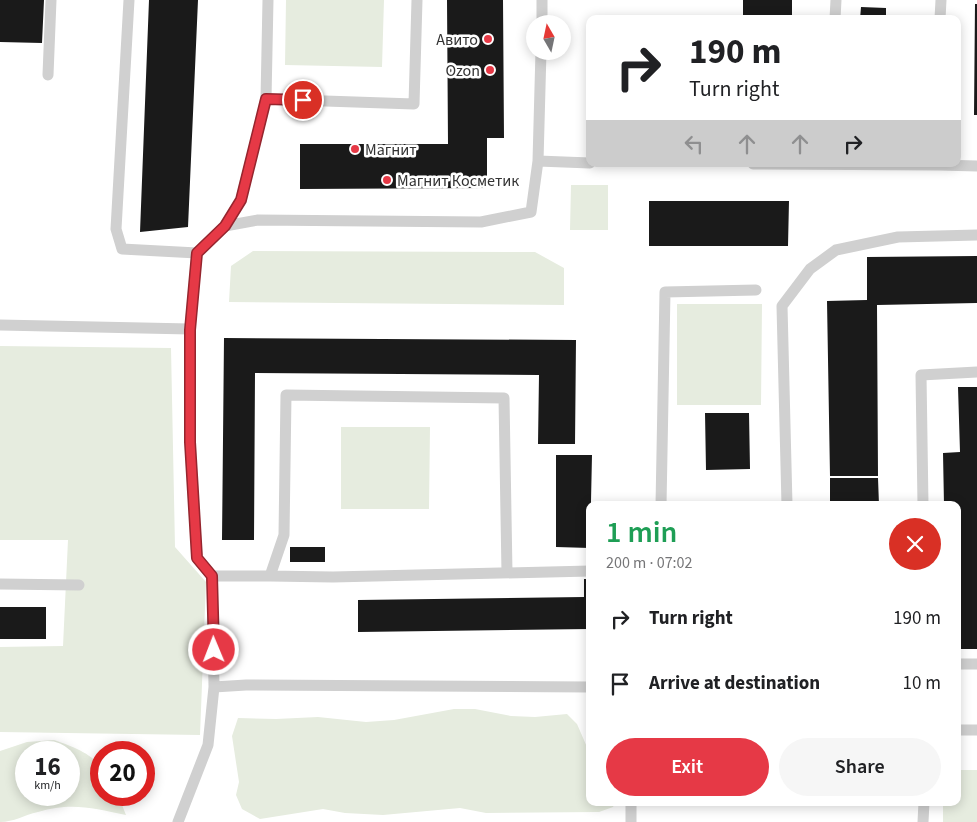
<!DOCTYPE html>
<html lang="en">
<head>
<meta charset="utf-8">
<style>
  body { margin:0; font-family:"Source Sans 3",sans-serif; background:#f6f6f6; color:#202124; height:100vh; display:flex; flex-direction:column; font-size:19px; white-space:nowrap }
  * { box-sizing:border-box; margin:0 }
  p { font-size:16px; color:#757577 }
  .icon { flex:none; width:28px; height:28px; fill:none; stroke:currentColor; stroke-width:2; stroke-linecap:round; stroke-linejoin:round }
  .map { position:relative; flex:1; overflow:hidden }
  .drawer { position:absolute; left:586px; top:501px; width:375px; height:305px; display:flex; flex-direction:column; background:#fff; border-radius:10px; box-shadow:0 2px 12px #0003 }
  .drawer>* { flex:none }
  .banner { position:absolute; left:586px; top:15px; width:375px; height:152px; border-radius:10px; box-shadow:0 2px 12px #0003; background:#fff; color:#202124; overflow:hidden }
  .needle { width:32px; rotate:351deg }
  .tools { position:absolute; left:526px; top:15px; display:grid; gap:10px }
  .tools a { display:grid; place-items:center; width:45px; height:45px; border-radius:50%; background:#fff; box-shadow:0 2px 12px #0003; font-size:25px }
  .speed { position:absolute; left:15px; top:741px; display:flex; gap:10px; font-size:25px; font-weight:700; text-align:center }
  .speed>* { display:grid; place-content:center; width:65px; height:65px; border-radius:50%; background:#fff; box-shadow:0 2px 12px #0003; line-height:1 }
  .speed small { font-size:12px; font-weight:400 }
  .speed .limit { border:8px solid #d22; background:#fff; color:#111 }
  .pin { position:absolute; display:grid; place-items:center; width:42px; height:42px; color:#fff; margin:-21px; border:2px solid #fff; border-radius:50%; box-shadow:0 1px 5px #0007 }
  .me { position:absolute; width:55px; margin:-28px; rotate:359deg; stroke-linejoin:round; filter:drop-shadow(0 0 4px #0008) }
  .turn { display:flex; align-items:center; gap:18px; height:105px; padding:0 20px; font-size:22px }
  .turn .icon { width:65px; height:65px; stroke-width:2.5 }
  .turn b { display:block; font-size:35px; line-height:42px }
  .lanes { display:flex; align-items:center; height:48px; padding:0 20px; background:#0003; justify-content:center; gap:25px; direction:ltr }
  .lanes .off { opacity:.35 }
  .round { display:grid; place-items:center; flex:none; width:52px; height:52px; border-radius:26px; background:#f6f6f6 }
  .summary { display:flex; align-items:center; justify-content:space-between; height:85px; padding:0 20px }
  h1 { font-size:30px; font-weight:600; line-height:38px; color:#1e9e55 }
  .cta { display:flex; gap:10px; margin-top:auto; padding:10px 20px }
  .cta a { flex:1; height:58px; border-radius:30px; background:#e63946; color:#fff; font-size:20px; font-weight:600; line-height:58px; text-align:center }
  .cta a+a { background:#f6f6f6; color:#202124 }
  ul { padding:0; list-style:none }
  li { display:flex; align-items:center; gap:15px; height:65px; padding:0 20px }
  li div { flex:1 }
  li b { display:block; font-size:19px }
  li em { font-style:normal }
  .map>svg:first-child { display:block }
</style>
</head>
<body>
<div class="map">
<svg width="977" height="822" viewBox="0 0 977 822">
  <rect width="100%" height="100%" fill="#fff"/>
  <path fill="#e6ecdf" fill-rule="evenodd" d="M286,0h98l-2,67 -97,-2z
    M571,185h37v45h-38z
    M253,251l282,1 29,16v37l-335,-3 2,-36z
    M677,304h85l-1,101h-84z
    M0,346l171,2 4,199 31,35 -6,153 -200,-3v-85l63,-1 5,-106h-68z
    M341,427h89l-1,82h-88z
    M454,709h21l36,7 24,1 32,-3 10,10 13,30v48l25,1 -2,4 -14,5 -113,1 -26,-5 -77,7 -38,-2 -22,-4 -63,10 -18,-10 -6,-14 3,-13 -7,-46 6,-18 38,1 42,-2 48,5 28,-2z
    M54,740c14,5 42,14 47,30 2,7 0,18 0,25h17l8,20c-33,-7 -55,-13 -88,-3 -14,3 -24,10 -38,10v-71l27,-9zM26,752h43v43h-43z
    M958,770h19v52h-34v-19l15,-1z"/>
  <path fill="#1a1a1a" d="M0,0h44l-2,43 -42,-1z
    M149,0h49l-10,227 -48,5z
    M447,0h56l1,138h-17v50l-187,1v-45h148z
    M743,0h49v19h-49z
    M975,4h2v111h-3z
    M861,7l25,1v11h-26z
    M649,201h140l-1,45h-139z
    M977,256v47l-100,2 1,171h-48l-3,-175 40,-1v-43z
    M224,338l352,2 -1,104h-37l1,-69 -284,-2 -1,167h-32z
    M958,387h19v262h-19v-144h-14l-1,-52 17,-1z
    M705,413h44l1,56 -44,1z
    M556,455h36l-2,93 -34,-1z
    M830,478h48l1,27h-49z
    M290,547h35v15h-35z
    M584,579h6v50l-232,3v-32l226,-3z
    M0,607h46v32h-46z"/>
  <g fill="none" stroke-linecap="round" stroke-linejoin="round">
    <path stroke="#d0d0d0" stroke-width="11" d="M129,0l-13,229 6,20 75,4 -7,76v113l7,116 15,18 2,111 -6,58 -30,77
      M835,19l1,-19
      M940,19l1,-19
      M542,24v-24
      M48,75l3,-75
      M266,99l148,5 3,-104
      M538,161l52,2
      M753,164l186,1 38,1
      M225,226l16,-26 25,-101 2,-99
      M197,253l28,-27 33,-6 223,2 50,-10 7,-51 3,-110
      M0,325l190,4
      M661,505l4,-213 91,-2
      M787,505l-5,-199 28,-37 26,-19 62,-13 79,-2
      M923,505l-2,-130 56,-3
      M212,576h58l63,1 257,-6
      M270,576l14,-41 2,-140 218,3 3,175
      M0,584l79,1
      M958,664h19
      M214,687l32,-2 344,2
      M958,730h19
      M631,802v20
      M923,822l1,-20"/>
  </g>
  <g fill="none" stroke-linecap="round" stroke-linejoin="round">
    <g stroke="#96252e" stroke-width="12">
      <path id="route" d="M214,650l-2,-74 -15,-18 -7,-116v-112l7,-77 28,-27 16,-26 25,-101 37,1"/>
    </g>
    <use href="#route" stroke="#e63946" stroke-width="9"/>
  </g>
  <g fill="#e63946" stroke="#fff" stroke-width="2">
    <circle cx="488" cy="39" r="5"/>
    <circle cx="490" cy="70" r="5"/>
    <circle cx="355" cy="149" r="5"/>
    <circle cx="387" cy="180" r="5"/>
  </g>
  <g text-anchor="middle" stroke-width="5" stroke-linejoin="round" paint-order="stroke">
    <g font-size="16" fill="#333" stroke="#fff" text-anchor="end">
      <text x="478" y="45">Авито</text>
      <text x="480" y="76">Ozon</text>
      <text x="365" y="155" text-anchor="start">Магнит</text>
      <text x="397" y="186" text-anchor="start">Магнит Косметик</text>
    </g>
  </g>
</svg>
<div class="tools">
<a><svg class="needle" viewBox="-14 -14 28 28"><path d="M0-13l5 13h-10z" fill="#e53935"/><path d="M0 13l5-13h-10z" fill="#757577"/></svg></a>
</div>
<div class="speed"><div>16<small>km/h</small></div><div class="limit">20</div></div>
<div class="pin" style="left:303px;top:100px;background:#d93025"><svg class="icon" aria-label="arrive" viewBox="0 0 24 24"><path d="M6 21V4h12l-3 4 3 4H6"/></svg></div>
<svg class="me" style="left:214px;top:650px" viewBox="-20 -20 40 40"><circle r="17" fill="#e63946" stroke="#fff" stroke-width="3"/><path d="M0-11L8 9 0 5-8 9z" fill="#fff"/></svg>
<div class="banner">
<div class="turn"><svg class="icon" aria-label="right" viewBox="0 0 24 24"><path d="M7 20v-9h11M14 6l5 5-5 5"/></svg><div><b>190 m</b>Turn right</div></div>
<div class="lanes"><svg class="icon off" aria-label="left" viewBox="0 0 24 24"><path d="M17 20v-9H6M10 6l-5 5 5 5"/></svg><svg class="icon off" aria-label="ahead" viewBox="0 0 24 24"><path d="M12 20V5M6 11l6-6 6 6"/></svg><svg class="icon off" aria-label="ahead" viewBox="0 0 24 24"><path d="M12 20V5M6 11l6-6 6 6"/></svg><svg class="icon" aria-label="right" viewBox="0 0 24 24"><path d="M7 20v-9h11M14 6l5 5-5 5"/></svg></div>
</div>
<section class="drawer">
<div class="summary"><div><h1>1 min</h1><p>200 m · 07:02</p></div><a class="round" style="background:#d93025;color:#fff"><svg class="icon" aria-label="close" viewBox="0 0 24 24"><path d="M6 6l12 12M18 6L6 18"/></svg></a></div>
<ul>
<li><svg class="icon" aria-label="right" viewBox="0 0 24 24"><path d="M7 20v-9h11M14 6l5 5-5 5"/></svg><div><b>Turn right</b></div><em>190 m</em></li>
<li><svg class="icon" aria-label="arrive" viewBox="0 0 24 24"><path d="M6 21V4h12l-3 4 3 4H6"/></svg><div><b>Arrive at destination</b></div><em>10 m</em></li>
</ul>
<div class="cta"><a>Exit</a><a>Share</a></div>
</section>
</div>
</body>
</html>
